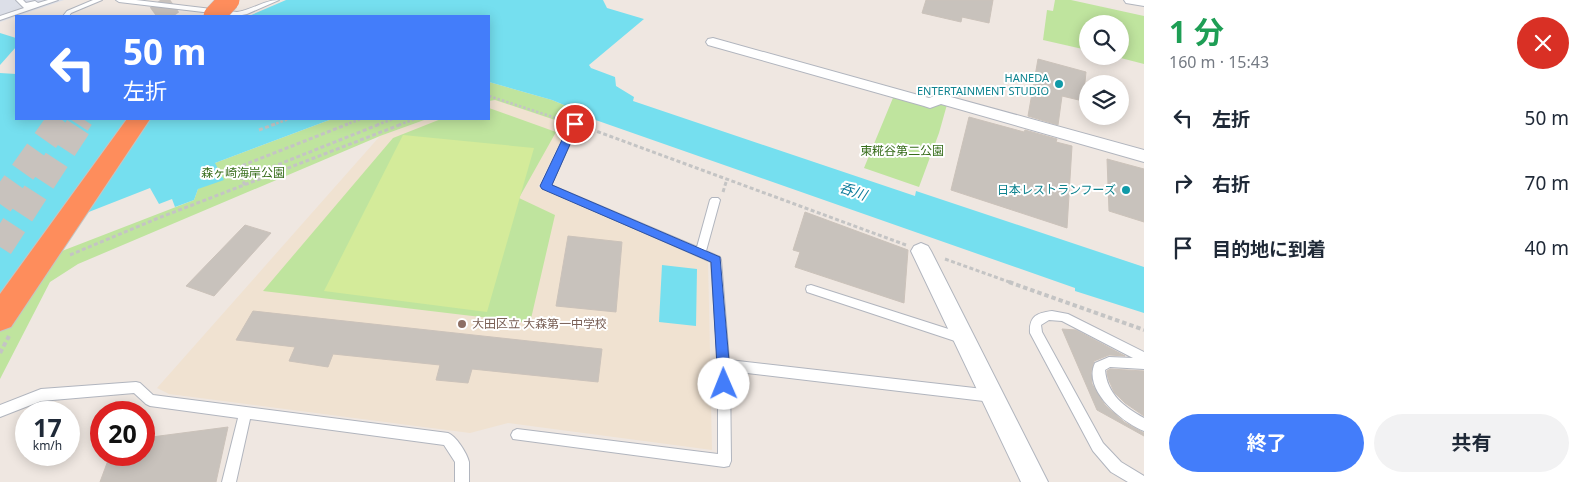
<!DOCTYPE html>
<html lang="ja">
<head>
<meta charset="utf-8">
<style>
  body { margin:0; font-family:"Noto Sans","Noto Sans JP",sans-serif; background:#f2f2f3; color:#1f2937; height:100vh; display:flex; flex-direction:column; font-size:19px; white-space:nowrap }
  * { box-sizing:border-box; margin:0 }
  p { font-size:16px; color:#747a83 }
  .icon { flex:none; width:28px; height:28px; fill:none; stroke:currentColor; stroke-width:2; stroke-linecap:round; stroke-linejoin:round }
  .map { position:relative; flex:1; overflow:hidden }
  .details { display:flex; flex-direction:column; background:#fff; width:450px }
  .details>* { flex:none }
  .hud { position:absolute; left:15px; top:15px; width:475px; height:105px; border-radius:0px; box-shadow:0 2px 12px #0003; background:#437dfa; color:#fff; overflow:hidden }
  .buttons { position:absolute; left:1079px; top:15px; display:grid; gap:10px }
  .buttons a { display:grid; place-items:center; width:50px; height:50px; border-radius:50%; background:#fff; box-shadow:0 2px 12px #0003; font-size:25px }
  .speed { position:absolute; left:15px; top:401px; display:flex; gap:10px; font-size:25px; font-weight:700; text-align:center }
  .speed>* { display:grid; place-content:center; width:65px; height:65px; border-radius:50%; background:#fff; box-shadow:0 2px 12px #0003; line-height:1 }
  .speed small { font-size:12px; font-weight:400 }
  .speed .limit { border:8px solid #d22; background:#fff; color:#111 }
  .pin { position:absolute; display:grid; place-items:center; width:42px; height:42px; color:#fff; margin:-21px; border:2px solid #fff; border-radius:50%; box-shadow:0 1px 5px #0007 }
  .me { position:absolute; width:55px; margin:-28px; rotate:359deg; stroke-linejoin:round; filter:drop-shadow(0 0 4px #0008) }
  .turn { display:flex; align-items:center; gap:18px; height:105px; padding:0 25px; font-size:22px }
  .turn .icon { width:65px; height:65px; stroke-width:2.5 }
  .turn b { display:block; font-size:35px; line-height:42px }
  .round { display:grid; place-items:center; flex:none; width:52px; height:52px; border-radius:26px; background:#f2f2f3 }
  .headline { display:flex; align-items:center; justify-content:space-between; height:85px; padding:0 25px }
  h1 { font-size:30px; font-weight:700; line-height:38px; color:#1e9e55 }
  .action { display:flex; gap:10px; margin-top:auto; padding:10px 25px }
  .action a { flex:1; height:58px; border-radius:30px; background:#437dfa; color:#fff; font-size:20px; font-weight:700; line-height:58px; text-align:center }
  .action a+a { background:#f2f2f3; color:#1f2937 }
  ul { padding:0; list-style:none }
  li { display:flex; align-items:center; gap:15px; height:65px; padding:0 25px }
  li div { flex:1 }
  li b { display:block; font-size:19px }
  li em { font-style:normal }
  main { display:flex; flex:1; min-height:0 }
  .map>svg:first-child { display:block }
</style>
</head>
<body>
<main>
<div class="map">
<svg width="1144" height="482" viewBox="0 0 1144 482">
  <rect width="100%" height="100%" fill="#efe7e1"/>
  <path fill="#f0e2d1" d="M495,100l61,20 10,10 -28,57 170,72 4,191 -204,-27 -38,10 -301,-39 -12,-6 223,-252 47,-17h62v-18z"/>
  <path fill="#dcdfe8" d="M0,0h64l-64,22z"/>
  <path fill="#bfe49e" d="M1055,0h16l73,16v48l-31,-8h7v-32h-32l-1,26 -44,-10 4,-30 6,1z
    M489,82l63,18 24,10 -3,6 10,3 -17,11 -11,-10 -60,-20 -6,1z
    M895,93l53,8 -9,32 -20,54 -55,-19z
    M489,108l67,24 -37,66 36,17 -25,108 -267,-32 130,-153 48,-19h48z
    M332,119h95l-47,17 -302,128 -28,18 -50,97v-47l25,-47 24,-29 145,-56 4,-11 17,-26z"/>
  <path fill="#d4eb9a" d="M403,135l131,13 -47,164 -163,-21z"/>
  <path fill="#75dfef" d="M286,0h317l4,8 37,11 -55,46 2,3 24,9 1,9 18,11 -1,4 282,95 1,-5 228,76v46l-69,-22v-3l-488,-171 -4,2 -11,-3 4,-6 -24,-10 -63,-18v-66h-240z
    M0,33l16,5v9l-16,18z
    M0,73l16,1v45h316l-117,44 9,17 -26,9 -4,11 -19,7 -3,-8 -13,5 -9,-16 -97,38 -53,76z
    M662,265l35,4 -1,57 -37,-4z"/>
  <path fill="#c8c2bc" stroke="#cbc2ba" d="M926,0h67l-4,23 -27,-6 -1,5 -39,-9z
    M1038,59l48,13 -3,29 -21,-5 -4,29 -30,-9z
    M969,117l55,15 1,-2 32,9 -1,3 16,4 -5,82 -116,-38z
    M1107,159l37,10v53l-35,-11z
    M805,212l103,38 -4,53 -109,-36 5,-15 -7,-2z
    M245,225l26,8 -57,63 -28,-10z
    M568,236l54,6 -6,70 -60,-6z
    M253,311l349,38 -4,33 -126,-13 -4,14 -32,-3 4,-15 -107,-11 -5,13 -39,-6 6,-14 -59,-7z
    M1062,329l14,1 49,26 -16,-1 -15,6 -3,12 1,11 13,21 19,17 20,11v3l-47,-26z
    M1110,369l34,2v45l-19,-13 -11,-11 -6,-14 -1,-7z
    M228,427l-12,55h-116l10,-27h34v-17z"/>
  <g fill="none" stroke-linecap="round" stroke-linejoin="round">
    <path stroke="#c8c2bd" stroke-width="21" stroke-dasharray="21 10" stroke-linecap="butt" d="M156,16l22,-16
      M56,125l5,-6
      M79,125l4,-6"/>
    <path stroke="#c8c2bd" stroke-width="26" stroke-dasharray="26 13" stroke-linecap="butt" d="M0,204l57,-80
      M0,247l80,-123"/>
    <g stroke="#b1b5be" stroke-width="2">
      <path id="service" d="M16,0h7l3,3 9,-2 3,2 10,-3h10l-58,20v-4l24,-8z
        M93,0h9l-31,13 -2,3h-6l4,-5z
        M116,0h20l101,12c15,-2 27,-12 42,-12l-32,14 -10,2 -118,-14z
        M575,121l4,3 -28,61 146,62 13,-47 2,-2h6l2,2 -14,51 14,6 1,3 8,100 263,30 4,2 2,4 -2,4 -4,2 -262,-31 1,90 -2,5 -5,1 -211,-28 -2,-4 2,-4 4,-2 201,25v-89l-7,-103 -168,-74 -2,-2 30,-62z
        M811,285l153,49 4,2 2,3 -2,3 -4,2 -157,-52 -1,-3 1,-3z
        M1052,311l16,3 76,38v17l-34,-2 -5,3c2,24 19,37 39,48v13c-21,-8 -62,-41 -49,-68l14,-6 24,1 -71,-37 -13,-1 -8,5 1,7 61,111 18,19 23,14v6h-16l-17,-10 -18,-21 -63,-118c-1,-17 7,-20 22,-22z
        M136,382l4,1 13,12 295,38c8,3 19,20 21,29 0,6 0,13 0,20h-14v-20l-11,-17 -194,-26 -14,63h-14l16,-64 -88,-12 -4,-2 -12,-11 -93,8 -41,16v-12l41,-16z"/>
    </g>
    <g stroke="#b1b5be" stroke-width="2">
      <path id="minor" d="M1124,0h20v6l-18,-3z
        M713,38l216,60 11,-4 204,56v12l-203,-58 -11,4 -6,-2 -216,-61 -2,-3 2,-3z
        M921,243l7,3 3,5 117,231h-27l-110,-231 3,-5z"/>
    </g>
    <g stroke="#c4c4c4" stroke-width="2">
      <path id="motorway" d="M127,119h23l-139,208 -11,4v-37z"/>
    </g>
    <path stroke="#c4c4c4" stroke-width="2.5" stroke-dasharray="2.5 2" stroke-linecap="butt" d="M489,96l76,25
      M272,125l17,-6
      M345,125l16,-6
      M377,125l16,-6
      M399,125l16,-6"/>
    <path stroke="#c4c4c4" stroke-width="3" stroke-dasharray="4 2.5" stroke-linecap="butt" d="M585,127l321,118
      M259,130l16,-6
      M242,179l138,-55
      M245,185l-9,-17 112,-44
      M723,192l4,-13
      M70,255l86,-36 246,-95
      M945,259l67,24"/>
    <path stroke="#c4c4c4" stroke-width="4" stroke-dasharray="4.5 3" stroke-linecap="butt" d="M1009,282l135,48
      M0,353l9,-17"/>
    <use href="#service" fill="#fff" fill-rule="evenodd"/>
    <use href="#minor" fill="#fff" fill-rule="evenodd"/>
    <use href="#motorway" fill="#fe8d5c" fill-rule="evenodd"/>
    <g stroke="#c4c4c4" stroke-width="22" stroke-linecap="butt">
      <path id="motorway-bridge" d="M214,16l15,-16"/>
    </g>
    <use href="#motorway-bridge" stroke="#fe8d5c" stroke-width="21"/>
  </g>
  <path fill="#437dfa" stroke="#2c51a2" d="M571,121h4l4,3 -27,61 168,72 11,127 -2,5 -5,2 -4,-2 -2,-5 -7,-122 -169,-73 -2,-3z"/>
  <g fill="#0f9aa8" stroke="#fff" stroke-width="2">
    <circle cx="1059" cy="84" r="5"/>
    <circle cx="1126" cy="190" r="5"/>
  </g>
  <circle fill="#8d6e63" stroke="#fff" stroke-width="2" cx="462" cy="324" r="5"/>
  <g text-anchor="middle" stroke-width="4" stroke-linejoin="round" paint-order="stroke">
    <g font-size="11" fill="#0d838f" stroke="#fff" text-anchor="end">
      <text x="1049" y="82">HANEDA<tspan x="1049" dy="13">ENTERTAINMENT STUDIO</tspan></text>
    </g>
    <g font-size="12" fill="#376d1b" stroke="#fff">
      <text x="902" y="155">東糀谷第二公園</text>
      <text x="243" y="177">森ヶ崎海岸公園</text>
    </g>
    <g font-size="12" fill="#0d838f" stroke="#fff" text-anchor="end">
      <text x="1116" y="194">日本レストランフーズ</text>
    </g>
    <g font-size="12" fill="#785e54" stroke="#fff" text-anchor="start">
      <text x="472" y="328">大田区立 大森第一中学校</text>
    </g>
    <g font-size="14" font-style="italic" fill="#0e7c9b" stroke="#fff">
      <text transform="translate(853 191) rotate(19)" y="5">呑川</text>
    </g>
  </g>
</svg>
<div class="buttons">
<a><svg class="icon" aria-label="search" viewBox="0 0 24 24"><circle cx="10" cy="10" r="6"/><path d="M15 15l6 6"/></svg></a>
<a><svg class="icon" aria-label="layers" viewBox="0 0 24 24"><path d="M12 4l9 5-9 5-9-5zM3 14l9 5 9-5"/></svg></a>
</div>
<div class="speed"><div>17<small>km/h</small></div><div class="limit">20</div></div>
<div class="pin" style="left:575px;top:124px;background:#d93025"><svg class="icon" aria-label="arrive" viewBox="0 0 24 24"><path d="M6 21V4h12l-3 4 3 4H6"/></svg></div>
<svg class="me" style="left:724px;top:384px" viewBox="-20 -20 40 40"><circle r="19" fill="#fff"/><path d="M0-13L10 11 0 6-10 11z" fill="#437dfa"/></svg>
<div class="hud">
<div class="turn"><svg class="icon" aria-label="left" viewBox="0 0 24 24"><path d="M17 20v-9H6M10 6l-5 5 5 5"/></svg><div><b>50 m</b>左折</div></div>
</div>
</div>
<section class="details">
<div class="headline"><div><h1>1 分</h1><p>160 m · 15:43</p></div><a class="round" style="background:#d93025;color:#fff"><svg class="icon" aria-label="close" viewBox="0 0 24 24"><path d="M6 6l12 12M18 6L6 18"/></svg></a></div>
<ul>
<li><svg class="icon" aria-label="left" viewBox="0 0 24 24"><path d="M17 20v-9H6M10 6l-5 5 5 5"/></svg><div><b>左折</b></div><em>50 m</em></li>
<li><svg class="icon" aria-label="right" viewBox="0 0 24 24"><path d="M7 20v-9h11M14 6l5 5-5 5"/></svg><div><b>右折</b></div><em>70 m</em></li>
<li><svg class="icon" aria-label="arrive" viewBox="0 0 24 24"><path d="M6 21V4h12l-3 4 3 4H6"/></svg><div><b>目的地に到着</b></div><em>40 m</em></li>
</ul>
<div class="action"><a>終了</a><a>共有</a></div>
</section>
</main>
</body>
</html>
